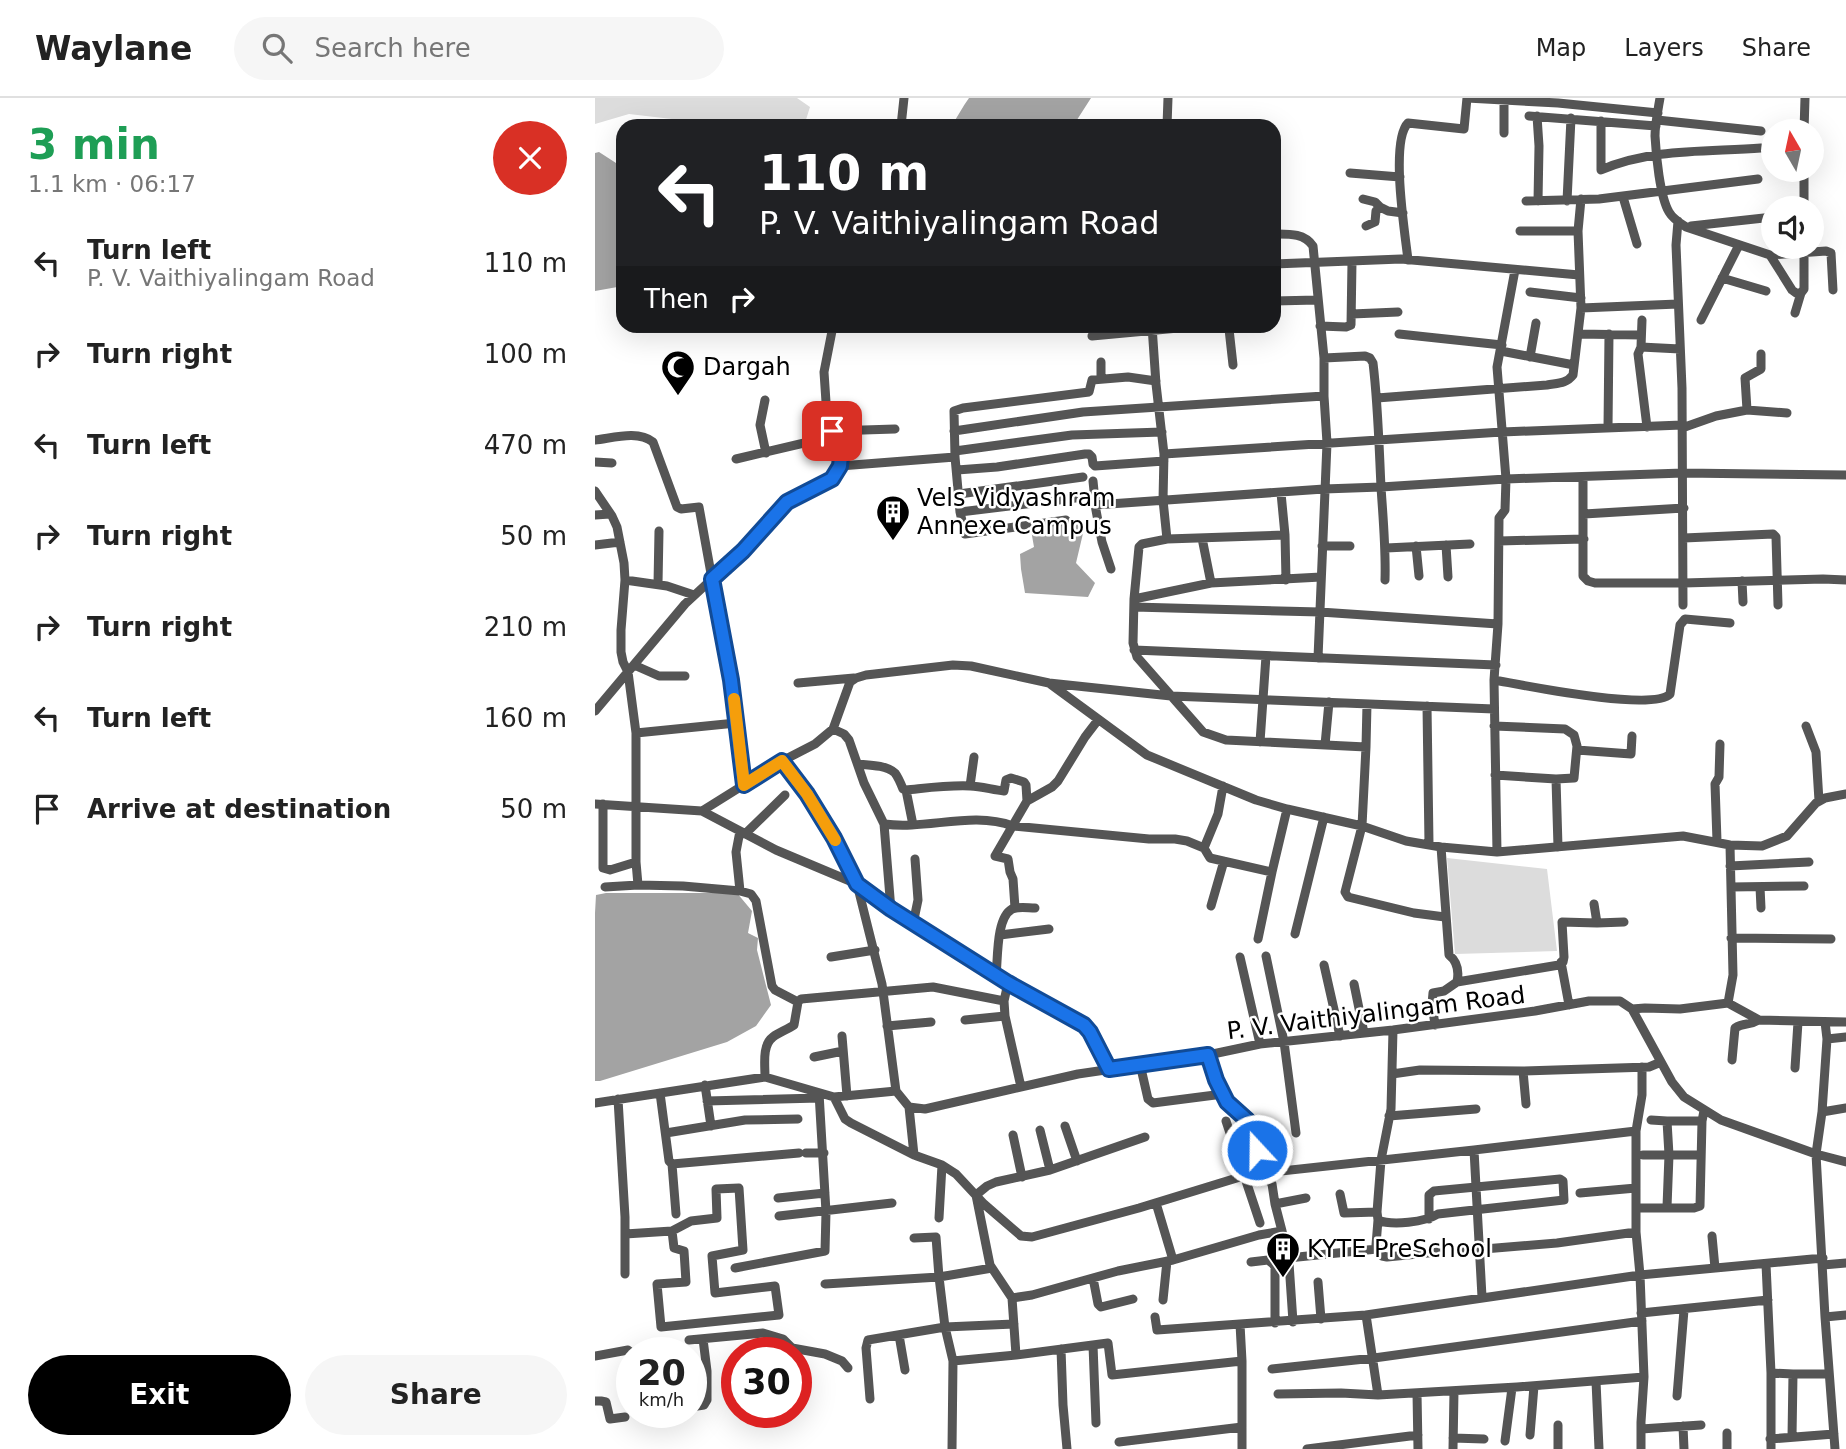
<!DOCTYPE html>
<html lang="en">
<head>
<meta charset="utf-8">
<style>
  body { margin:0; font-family:"DejaVu Sans",sans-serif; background:#f6f6f6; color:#222; height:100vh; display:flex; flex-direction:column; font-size:26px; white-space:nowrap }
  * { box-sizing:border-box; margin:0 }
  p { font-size:23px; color:#767676 }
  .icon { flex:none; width:38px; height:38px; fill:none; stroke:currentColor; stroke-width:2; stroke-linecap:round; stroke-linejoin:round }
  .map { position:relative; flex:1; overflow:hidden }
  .side { display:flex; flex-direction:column; background:#fff; width:595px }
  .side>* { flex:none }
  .guide { position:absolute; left:21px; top:21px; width:665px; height:214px; border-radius:21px; box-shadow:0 7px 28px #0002; background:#202124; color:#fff; overflow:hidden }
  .needle { width:46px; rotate:351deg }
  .buttons { position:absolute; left:1166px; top:21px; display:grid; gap:14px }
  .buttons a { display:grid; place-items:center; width:63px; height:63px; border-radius:50%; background:#fff; box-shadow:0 7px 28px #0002; font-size:35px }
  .speed { position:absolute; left:21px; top:1239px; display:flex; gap:14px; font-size:35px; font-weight:700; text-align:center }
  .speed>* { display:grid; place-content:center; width:91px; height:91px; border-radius:50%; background:#fff; box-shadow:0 7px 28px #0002; line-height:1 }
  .speed small { font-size:18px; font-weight:400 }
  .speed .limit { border:10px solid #d22; background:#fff; color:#111 }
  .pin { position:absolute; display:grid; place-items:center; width:60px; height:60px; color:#fff; margin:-30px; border-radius:14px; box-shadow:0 4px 10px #0006 }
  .me { position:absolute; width:77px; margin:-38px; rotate:339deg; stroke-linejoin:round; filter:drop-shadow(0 0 5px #0008) }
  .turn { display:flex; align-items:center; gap:24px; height:147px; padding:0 28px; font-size:32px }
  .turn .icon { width:91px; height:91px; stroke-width:2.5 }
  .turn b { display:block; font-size:49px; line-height:60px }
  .then { display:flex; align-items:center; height:66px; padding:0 28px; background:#0003; gap:14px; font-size:26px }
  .round { display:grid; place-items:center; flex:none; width:74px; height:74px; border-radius:37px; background:#f6f6f6 }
  .head { display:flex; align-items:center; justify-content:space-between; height:119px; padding:0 28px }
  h1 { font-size:42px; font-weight:800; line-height:52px; color:#1e9e55 }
  .action { display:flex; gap:14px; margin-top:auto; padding:14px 28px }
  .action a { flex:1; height:80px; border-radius:42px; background:#000; color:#fff; font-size:28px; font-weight:800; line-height:80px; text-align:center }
  .action a+a { background:#f6f6f6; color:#222 }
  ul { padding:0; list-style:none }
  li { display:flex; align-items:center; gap:21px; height:91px; padding:0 28px }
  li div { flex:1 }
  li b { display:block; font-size:26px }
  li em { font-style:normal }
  header { display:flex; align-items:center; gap:42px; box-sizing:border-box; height:98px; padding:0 35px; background:#fff; border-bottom:2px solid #e0e0e0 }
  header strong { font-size:33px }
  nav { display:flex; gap:38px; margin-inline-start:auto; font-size:24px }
  .search { width:490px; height:63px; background:#f6f6f6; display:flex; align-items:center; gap:18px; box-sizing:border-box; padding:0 24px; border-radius:38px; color:#767676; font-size:26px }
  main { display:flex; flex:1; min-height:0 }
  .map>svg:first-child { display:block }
</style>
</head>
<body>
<header>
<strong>Waylane</strong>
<div class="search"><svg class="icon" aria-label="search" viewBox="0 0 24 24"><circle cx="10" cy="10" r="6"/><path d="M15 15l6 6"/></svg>Search here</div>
<nav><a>Map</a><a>Layers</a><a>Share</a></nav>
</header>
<main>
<section class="side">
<div class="head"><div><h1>3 min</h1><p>1.1 km · 06:17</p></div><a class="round" style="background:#d93025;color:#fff"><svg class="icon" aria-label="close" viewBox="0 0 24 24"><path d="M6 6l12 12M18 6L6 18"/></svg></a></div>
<ul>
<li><svg class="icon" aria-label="left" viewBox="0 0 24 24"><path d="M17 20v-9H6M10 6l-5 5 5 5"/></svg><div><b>Turn left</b><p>P. V. Vaithiyalingam Road</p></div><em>110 m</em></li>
<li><svg class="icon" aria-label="right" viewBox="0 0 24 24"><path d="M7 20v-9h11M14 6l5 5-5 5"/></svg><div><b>Turn right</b></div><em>100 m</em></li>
<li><svg class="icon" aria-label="left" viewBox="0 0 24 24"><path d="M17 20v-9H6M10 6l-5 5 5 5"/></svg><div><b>Turn left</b></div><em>470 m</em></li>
<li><svg class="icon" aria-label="right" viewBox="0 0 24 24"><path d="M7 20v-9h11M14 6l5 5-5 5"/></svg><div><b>Turn right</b></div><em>50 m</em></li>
<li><svg class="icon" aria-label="right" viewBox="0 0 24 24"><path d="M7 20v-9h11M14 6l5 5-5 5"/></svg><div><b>Turn right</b></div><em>210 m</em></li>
<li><svg class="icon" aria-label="left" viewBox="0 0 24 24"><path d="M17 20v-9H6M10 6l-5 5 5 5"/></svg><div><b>Turn left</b></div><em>160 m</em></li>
<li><svg class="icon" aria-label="arrive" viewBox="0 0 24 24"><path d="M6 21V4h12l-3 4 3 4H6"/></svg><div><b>Arrive at destination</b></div><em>50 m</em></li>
</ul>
<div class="action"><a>Exit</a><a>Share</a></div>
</section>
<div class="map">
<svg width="1251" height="1351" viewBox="0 0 1251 1351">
  <rect width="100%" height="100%" fill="#fff"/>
  <path fill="#dcdcdc" d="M0,0h202l13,9 -6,19h-72l-103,-12 -34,10z
    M852,760l100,11 10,82 -102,3z"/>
  <path fill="#a3a3a3" d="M374,0h122l-18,28h-122c7,-9 11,-19 18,-28z
    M28,44v144l-28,5v-138l4,-1 17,11z
    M478,423l12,4 -9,38 19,20 -7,14 -63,-4 -4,-24 -1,-15 14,-7 -3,-17z
    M11,795h131l15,18 -4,22 10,5 -1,12 14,55 -15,21 -29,16 -127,39h-5v-168l1,-18z"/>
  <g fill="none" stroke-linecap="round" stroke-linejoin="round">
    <path stroke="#555" stroke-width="9" d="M1065,0c-2,12 -5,26 -5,38 1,19 5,61 14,76 4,7 11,11 17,15l84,28 22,35 4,3h5l3,-4v-42
      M934,18l127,10
      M942,18l2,30 -1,55
      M1062,22l104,11
      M1006,23v49c50,-22 107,-18 160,-22
      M306,28l3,-28
      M572,28l1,-28
      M1209,33l1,-33
      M909,35v-33
      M755,75l50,4
      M1028,99l14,47
      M768,101l12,3 5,5 8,4 15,2
      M931,103l73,-2 159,-20
      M972,103l4,-83
      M1209,110v-38
      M1083,123l-2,24 6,143 1,217
      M771,128l9,-4 1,-11 4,-4
      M1096,128l82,-9
      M925,133h58
      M679,136c15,0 30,-1 39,12l11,112v38
      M1175,157l56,-4 5,2 2,37
      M813,162c-3,-27 -18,-119 0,-137l56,6 3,-31 91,5 100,10
      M679,166l127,-5 178,16
      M1127,180l44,13
      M935,194l51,6
      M679,203l43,-1
      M986,210l97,-4
      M1200,215l6,-20
      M757,216l46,-2
      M1106,222l38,-75
      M557,228l4,58 8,70 -1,46 4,39
      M632,228l2,3 4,36
      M725,228l26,1 5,-2 1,-63
      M804,236l103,11
      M983,236l63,1
      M497,238l108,-10
      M1046,249l1,-27
      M906,253l73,14
      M935,259l6,-34
      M729,260l41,-2 5,2 3,5c5,41 6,83 8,124 2,31 5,62 4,93
      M506,264v17
      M782,300l170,-13c11,-2 19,-1 26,-10l8,-67 -3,-77 3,-32
      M170,302l-5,25 6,28
      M1152,312l40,3
      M1052,329l-9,-73 3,-7 39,2
      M1013,330l1,-94
      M1087,330l34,-12 31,-6 -2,-32 16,-9v-15
      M237,333l63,-2
      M359,333l129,-19 241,-16 3,47 -9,215
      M0,342c18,-2 43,-10 58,2l24,65 4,2 18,-2 13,72 -27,25 -90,107
      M360,353l117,-16 90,-3
      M569,356l338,-22 180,-7
      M141,361l98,-23
      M0,364l17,1
      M245,368l115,-9
      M362,372l40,-3 88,-13h4l3,3 1,7 2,2 69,-5
      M988,379v99l5,5 7,2h89l139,-4 23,1
      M498,383l2,20
      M0,393l17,25 5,11 7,36 1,17 -4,50v22l2,10 5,10 8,61v129l2,23 45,1 57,5 11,3 5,7 16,85 3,4 23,12
      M686,395l4,42 -118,4 -25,5 -3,3 -5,52 -1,44 4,14 66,75 23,8 140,7 -4,79 -17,66 3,5 66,16 31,4
      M364,396l124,-17
      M365,414l132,-16 3,2
      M989,416l100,-6
      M0,417l15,-1
      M471,422l-101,14 -5,-22 -5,-55 -1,-46 9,-3 126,-16 3,-12 36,-3 28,4
      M690,437l1,45
      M607,440l9,45
      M1089,440l89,-4 3,3 2,68
      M904,443l85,-2
      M0,447l25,-3
      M851,447l2,32
      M727,448h28
      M821,448l3,30
      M791,450l84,-4
      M516,471l-9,-27 -7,-37 229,-16 57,-2 125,-8 177,-6 163,2
      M30,482l42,6 27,9
      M1147,483l1,21
      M63,486l1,-53
      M539,501l77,-16 110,-6
      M539,509l186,5 178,12
      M539,552l362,15
      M39,567l25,11h26
      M899,582c29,5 158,32 176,14l10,-69 5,-6 45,4
      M203,585l56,-5
      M454,585l98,72 109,45 31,9 75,17 44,15 35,6 56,5 186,-16 47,9 32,1 25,-10 29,-33 9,-5 21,-4
      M832,608l2,138
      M899,628l71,3 9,6 3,11 -3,32 -18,1 -61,-4
      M1211,628l10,26 3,49
      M238,631l11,5 5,6 15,43 20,41c43,6 88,-13 129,2l136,13h26l12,2 17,7 14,-34 5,-28
      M41,635l100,-10
      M665,644l6,-86
      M730,647l4,-43
      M771,649l1,-43
      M982,652l54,4 1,-18
      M187,663l25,33 27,44 23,46 25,100 14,107
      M263,666c11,1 28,1 37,9 3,4 6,11 8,16l3,1 7,35
      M961,681l2,68
      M149,687l-13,-105 -19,-101 30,-28 46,-49 44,-23 8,-13 -1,-20 -12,-29 -3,-45 9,-46
      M375,688l4,-29
      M311,692c21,-2 42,-5 64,-4 11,0 23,4 34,5l2,-11 5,-2 13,4 2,3 1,16
      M0,706l107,7 74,39 81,34 34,26 117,73 76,42 6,7 19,37
      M8,706v64l7,2 26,-8
      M107,713l80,-50 33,-17 18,-15 17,-47 6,-4 10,-3 87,-10 18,1 78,17 122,13 323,13
      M289,726l7,86
      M150,736l40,-39
      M1122,743l-2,-57 4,-7 1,-33
      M609,750l6,10 62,14
      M902,754l-3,-172 4,-56 1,-106 6,-8 1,-31 -9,-112 18,-97
      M1135,768l79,-4
      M10,789l33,-2
      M1136,789l73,-1
      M1165,789l1,21
      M145,793l-4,-39 4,-21
      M999,806l3,19 27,-1
      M616,808l13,-45
      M420,810l-2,-29 -3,-7 -2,-13 -13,-3 32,-55 25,-14 6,-6 27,-44 13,-17
      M318,826l5,-24 -3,-41
      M700,836l29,-117
      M405,837l49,-6
      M1136,840l100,1
      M663,841l14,-67 15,-63
      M671,858l18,86 12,91
      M236,859l44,-7
      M645,859l20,87
      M966,864l8,43
      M729,867l16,71
      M401,878c2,-18 0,-58 16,-67 7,-3 16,-1 23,-1
      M862,884l102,-17 4,-3 1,-5 -2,-35 35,1
      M413,885l-4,18 1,15 16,71
      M759,886l10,49
      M1133,905l5,-28 -3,-130
      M1037,911l13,-1 35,1 48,-6 31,17 87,2
      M370,922l40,-4
      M1230,924l2,17 -5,73 -6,42 9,163 10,132
      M840,927l-3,-21 1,-11 11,-2 13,-9c2,-10 1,-20 -8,-27l-8,-108
      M292,928l44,-4
      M798,932l-2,79 -10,51 -4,52 1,8c14,6 47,2 60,-6l126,-14 -1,-19 -3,-2 -126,12 -5,4v24
      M247,938l5,60
      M1232,941l19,-2
      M219,959l29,-6
      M1137,962l3,-32c9,-6 14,-2 24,-8
      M545,966l8,35 5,4 70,-9
      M1200,970l3,-46
      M928,973l126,-4 12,-5
      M797,976l28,-4 103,1 3,33
      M170,979c0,-13 -3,-32 8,-40 6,-5 14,-7 21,-12l4,-23 3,-3 132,-12 71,14
      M110,987l6,41
      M65,995l9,68 3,3 4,50
      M239,999l11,22 6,4 63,32 28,10 14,9 28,30 37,32 11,1 107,-29 101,-31 24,-4 210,-23 162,-19
      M23,1001l7,118v57
      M112,1003l112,-3
      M0,1005l170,-26 69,20 62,-6 13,16 16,2 153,-35 130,-19 52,-11 133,-14 142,-19 54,-10h31l12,8 40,73 12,15 37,23 95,34 30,8
      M314,1009l5,48
      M1227,1014l24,-4
      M794,1018l87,-7
      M1056,1022l16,1
      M631,1023l34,102
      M470,1028l12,35
      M445,1032l10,40
      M71,1035l79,-13 53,-1
      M418,1037l9,42
      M879,1052l8,147
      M211,1055h18
      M1048,1057h26l-2,-34h35
      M77,1066l127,-11
      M985,1095l56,-5
      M745,1096l4,19 33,-1
      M183,1100l47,-5
      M561,1105l17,57
      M680,1106l31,-6
      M1072,1109l2,-52h32
      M1041,1110h58l6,-2 2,-85 2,-10
      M184,1118l113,-13
      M344,1120l3,-53
      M783,1122l-2,25 6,11 5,1 51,-5
      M687,1133l7,32 4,59
      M30,1136l47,-3 19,-10 26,-3 -1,-29 23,-1 4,62 -31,6 3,37 60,-7 4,29 -118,12 -4,-43 29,-2 -2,-31 -10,-3 -2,-17
      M1117,1138l3,32
      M319,1140l22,-1 3,40 6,50 8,34 -1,88
      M865,1153l97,-8 79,-11
      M693,1160l89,-9
      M656,1164l17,-2 5,4 2,3v56
      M1171,1166l5,109v76
      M1228,1167l23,-2
      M140,1170l90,-17 1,-39 -7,-119
      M498,1180l5,26 3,3 32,-8
      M723,1184l3,37
      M230,1186l114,-7 53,-9
      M417,1200l20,-3 86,-24 55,-11 86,-25 23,-4 -7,-27 -3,-20 -8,-11 -17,-53 -20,-18 -11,-22 -8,-25
      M568,1202l4,-39
      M1046,1215l127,-13
      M771,1217l12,80
      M560,1219l2,13 83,-6
      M1230,1219l21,-2
      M304,1237l6,35
      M94,1242l74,-7 20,6 9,9 33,6 17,7 6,7
      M498,1247l3,78
      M466,1251l2,56 4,44
      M421,1257l-4,-57 -22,-33 -14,-70 11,-9 9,-4 54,-12 95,-33
      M0,1258l33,-6 4,3
      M358,1263l63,-6 92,-12 4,32 130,-14
      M677,1271l102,-11 268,-37
      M96,1275l16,-2
      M1176,1275l22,1
      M1001,1283l3,68
      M822,1295l1,56
      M683,1296l63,-1 37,2 139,-8 127,-10
      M1082,1298l7,-86
      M275,1301l-4,-51 2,-8 77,-13 69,-3
      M0,1303h6l5,1 4,17 15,-2
      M96,1309l13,-2 3,-5v-29l-4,-32
      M1088,1328l1,23
      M1046,1331l60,-4
      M1132,1335v16
      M935,1337l4,-49
      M1197,1339l1,-63h36
      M858,1340l31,1
      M1175,1341l64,-5
      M910,1343l7,-53
      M524,1344l123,-15
      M647,1351v-88l-2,-37 126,-9 274,-40 183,-17
      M712,1351l111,-14
      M858,1351l1,-58
      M963,1351v-24
      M1046,1351v-27l3,-45 -4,-102 -4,-43v-101l6,-36v-28"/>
  </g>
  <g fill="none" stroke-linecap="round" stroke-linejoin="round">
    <g stroke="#114b97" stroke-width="18">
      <path id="route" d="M237,333l7,15 2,10 -1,10 -8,13 -45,23 -44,49 -31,28 19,101 13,105 38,-24 25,33 27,44 23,46 34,25 117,74 76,42 6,7 19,37 99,-14 8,25 11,22 20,18 10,30"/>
    </g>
    <use href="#route" stroke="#1a73e8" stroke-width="12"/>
    <path stroke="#f59e0b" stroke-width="12" d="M139,601l10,86 38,-24 25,33 28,46"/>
  </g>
  <defs>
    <g id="mosque-pin" transform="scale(1.75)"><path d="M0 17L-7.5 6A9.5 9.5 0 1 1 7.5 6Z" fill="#000" stroke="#fff"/><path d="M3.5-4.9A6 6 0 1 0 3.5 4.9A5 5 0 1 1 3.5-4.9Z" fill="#fff"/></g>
    <g id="building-pin" transform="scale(1.75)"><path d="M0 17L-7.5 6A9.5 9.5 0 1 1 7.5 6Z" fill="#000" stroke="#fff"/><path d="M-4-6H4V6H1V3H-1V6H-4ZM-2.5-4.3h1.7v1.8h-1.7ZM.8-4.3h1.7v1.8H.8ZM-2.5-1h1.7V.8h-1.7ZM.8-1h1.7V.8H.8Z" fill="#fff"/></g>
  </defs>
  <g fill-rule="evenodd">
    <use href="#mosque-pin" x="83" y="269"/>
    <use href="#building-pin" x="298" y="414"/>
    <use href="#building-pin" x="688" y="1151"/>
  </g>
  <g text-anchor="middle" stroke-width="5" stroke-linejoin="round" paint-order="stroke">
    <g font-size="24" fill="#000" stroke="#fff" text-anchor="start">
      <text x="108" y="277">Dargah</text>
      <text x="322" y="408">Vels Vidyashram<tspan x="322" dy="28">Annexe Campus</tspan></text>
      <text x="712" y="1159">KYTE PreSchool</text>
    </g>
    <g font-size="24" fill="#000" stroke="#fff">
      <text transform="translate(781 915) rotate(-7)" y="8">P. V. Vaithiyalingam Road</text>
    </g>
  </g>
</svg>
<div class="buttons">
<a><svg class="needle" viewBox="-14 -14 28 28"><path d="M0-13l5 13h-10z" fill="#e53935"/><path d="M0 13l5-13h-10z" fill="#767676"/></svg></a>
<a><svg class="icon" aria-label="sound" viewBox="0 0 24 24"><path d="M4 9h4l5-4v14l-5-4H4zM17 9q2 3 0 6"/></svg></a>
</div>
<div class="speed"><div>20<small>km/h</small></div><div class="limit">30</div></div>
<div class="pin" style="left:237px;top:333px;background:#d93025"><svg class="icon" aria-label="arrive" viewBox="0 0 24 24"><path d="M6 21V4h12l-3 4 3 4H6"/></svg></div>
<svg class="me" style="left:662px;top:1052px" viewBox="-20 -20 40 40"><circle r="17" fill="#1a73e8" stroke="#fff" stroke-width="3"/><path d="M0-11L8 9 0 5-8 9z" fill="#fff"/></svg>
<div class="guide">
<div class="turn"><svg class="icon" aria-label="left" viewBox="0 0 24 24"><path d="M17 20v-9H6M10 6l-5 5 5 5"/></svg><div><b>110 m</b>P. V. Vaithiyalingam Road</div></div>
<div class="then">Then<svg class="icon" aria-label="right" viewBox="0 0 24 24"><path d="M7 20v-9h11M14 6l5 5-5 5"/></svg></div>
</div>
</div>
</main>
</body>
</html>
